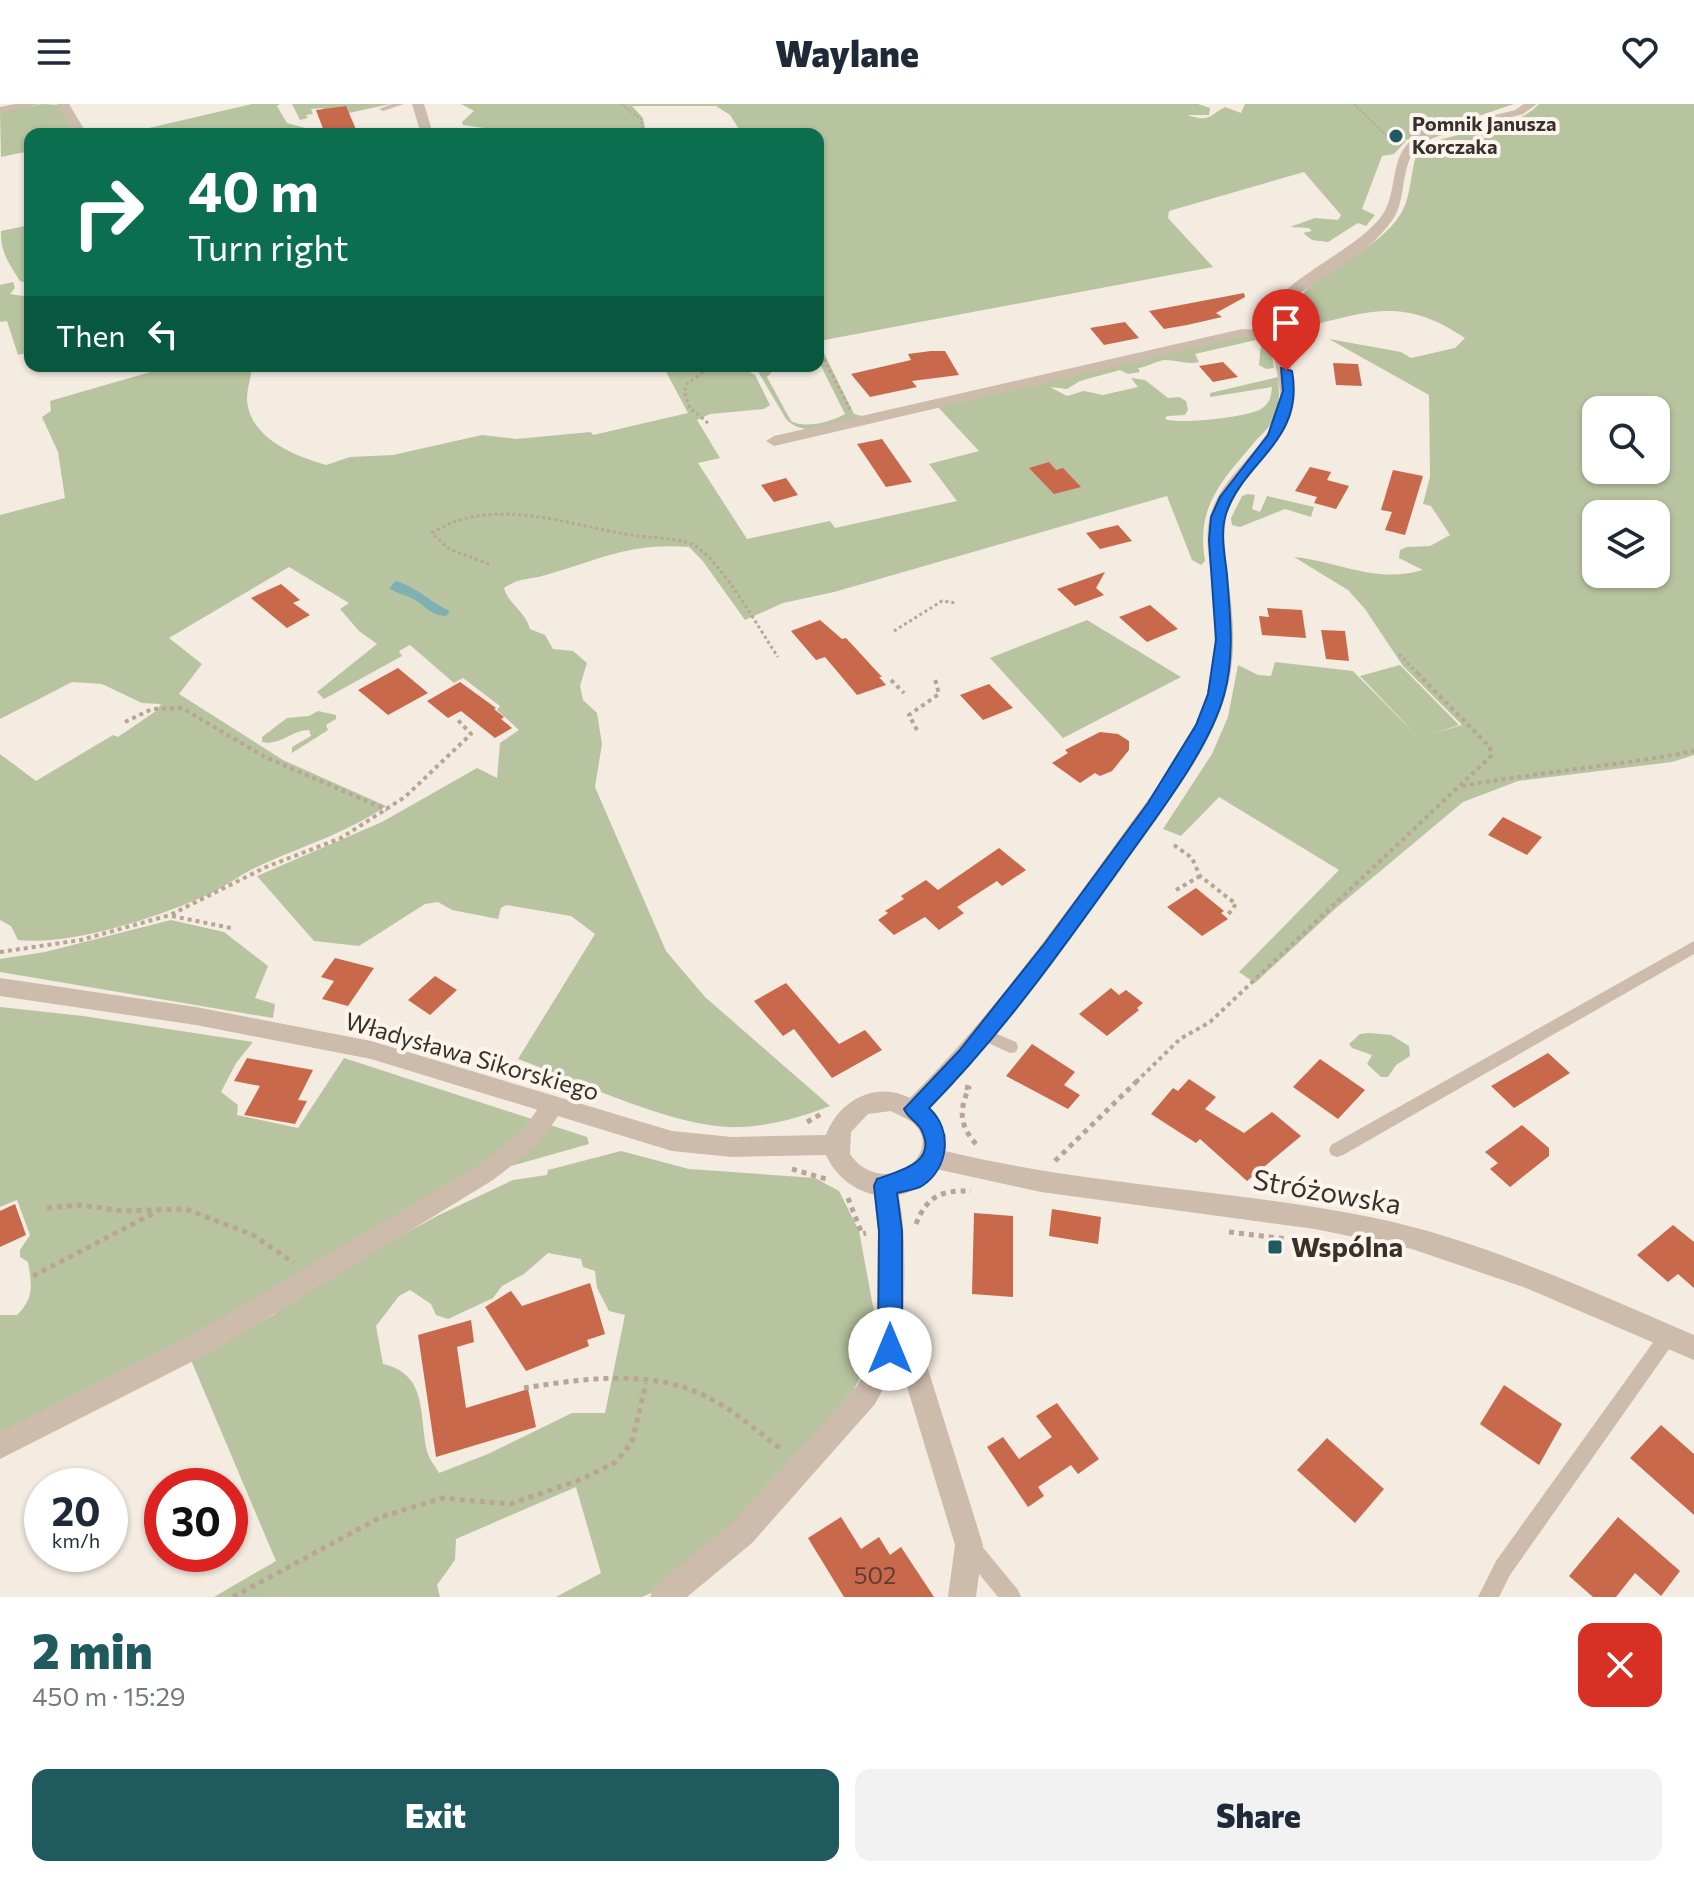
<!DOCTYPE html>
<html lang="en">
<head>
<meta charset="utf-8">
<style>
  body { margin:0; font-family:Commissioner,sans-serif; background:#f2f2f3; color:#1f2937; height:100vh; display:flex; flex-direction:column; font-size:30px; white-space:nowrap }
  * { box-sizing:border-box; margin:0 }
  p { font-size:26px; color:#747a83 }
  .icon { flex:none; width:44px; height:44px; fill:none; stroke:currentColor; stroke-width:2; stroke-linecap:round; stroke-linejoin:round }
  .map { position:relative; height:1493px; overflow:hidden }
  .side { display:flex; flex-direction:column; background:#fff; flex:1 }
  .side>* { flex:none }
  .top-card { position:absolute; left:24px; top:24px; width:800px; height:244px; border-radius:16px; box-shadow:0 2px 6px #0004; background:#0b6e4f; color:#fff; overflow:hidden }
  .fabs { position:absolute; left:1582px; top:292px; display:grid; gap:16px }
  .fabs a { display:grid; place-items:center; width:88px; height:88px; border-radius:16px; background:#fff; box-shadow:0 2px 6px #0004; font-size:40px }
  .speed { position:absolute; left:24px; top:1364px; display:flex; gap:16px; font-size:40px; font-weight:700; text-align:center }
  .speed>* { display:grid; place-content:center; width:104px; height:104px; border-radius:50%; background:#fff; box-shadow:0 2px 6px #0004; line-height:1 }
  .speed small { font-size:20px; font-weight:400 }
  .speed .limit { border:12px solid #d22; background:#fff; color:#111 }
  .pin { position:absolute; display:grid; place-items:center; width:68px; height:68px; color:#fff; margin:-82px -34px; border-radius:50% 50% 50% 0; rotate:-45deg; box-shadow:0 0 8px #0007 }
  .pin .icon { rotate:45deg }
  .me { position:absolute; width:88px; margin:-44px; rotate:0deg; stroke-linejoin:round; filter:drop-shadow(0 0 6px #0008) }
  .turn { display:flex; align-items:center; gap:28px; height:168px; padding:0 32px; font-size:36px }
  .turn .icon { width:104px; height:104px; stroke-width:2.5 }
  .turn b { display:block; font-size:56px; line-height:68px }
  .then { display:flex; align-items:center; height:76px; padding:0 32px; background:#0003; gap:16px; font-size:30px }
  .round { display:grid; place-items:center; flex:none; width:84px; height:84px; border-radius:16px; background:#f2f2f3 }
  .head { display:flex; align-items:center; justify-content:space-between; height:136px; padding:0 32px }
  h1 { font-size:48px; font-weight:800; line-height:60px; color:#1f5a5e }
  .action { display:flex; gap:16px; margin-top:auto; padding:16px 32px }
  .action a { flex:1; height:92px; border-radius:16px; background:#1f5a5e; color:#fff; font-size:32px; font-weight:800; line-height:92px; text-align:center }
  .action a+a { background:#f2f2f3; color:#1f2937 }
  header { display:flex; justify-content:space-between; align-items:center; height:104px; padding:0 32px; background:#fff; font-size:36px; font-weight:800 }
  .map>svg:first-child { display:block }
</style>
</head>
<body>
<header><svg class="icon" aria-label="menu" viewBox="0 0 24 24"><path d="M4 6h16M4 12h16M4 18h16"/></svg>Waylane<svg class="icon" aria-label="heart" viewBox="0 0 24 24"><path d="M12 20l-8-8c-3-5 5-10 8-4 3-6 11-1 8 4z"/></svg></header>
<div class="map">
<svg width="1694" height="1493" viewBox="0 0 1694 1493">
  <rect width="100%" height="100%" fill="#f4ebe1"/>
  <path fill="#b8c4a0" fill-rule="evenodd" d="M42,0l18,1 14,29h-44v17l-29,6 -1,-46z
    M252,0h28l-3,2 10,17 18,5 -13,2v4h-37l-1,-3 -16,3h-115z
    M292,0h98l-41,9 -24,-1 -2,-4 -12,1 2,5 -7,1 2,3 -8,2z
    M461,0h737l12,4 -1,7h-22c23,7 20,2 38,-8l16,6 4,-9h269l-107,36 -14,-4 13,5 -12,13 -12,2 -20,53 13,6 -9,11 -8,-3 -30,19 -16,-2 -9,-7 9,-2 -3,-3 -19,-1 25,-9 23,2 3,-5 -37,-43 -135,39 -1,7 45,49 -394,74 -1,-207h-76l-12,-19 -14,-9h-84l11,12 3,16h-164l-3,-2 5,-4 -21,-3 -1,-3 12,-11z
    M1539,0h155v651l-22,7 -154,19 -55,21 -128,107 -80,74 -16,-11 100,-102 -120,-73 -38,39 -18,-7 49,-75 16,-37 10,-52 20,10 13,1 4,-14 78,9 66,67 -59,-62 40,-11 59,60 -24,8 27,-8 -59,-59 -38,-57 -17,-19 -54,-33c47,5 82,27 129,13l-24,-12 1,-8 7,-3 23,-1 20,-11 -19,-29 -8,-2 7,-27 -1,-82 -100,-56 72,13 10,6 44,-10 10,-10c-66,-45 -102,-24 -173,-8l-9,-1c14,-58 86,-67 117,-114 12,-18 10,-45 18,-65 32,-21 97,-18 121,-46zM1596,306h60v60h-60zM1596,410h60v60h-60z
    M30,121v59l-10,-3c-11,-17 -20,-30 -19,-50z
    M13,178l2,6 -5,6 20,3v55l-12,3 -11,-34 -7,1v-37z
    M1246,231l24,5 4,28 -8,1 -7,-4 2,-21 -5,-4 -61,14 4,8c-12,3 -22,-2 -34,-2 -9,1 -18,7 -27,8l2,4 -12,2 -8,-4 -40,11 -13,8 -17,-2 17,9 17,-5 19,4 35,-8 -7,-9 14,2 23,18 11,-1 7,4 2,9 -3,5 -18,1 -2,3c13,6 83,-2 96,-10 9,-6 10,-12 11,-22l-62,10v-4l68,-16c1,15 3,30 -5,43 -4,9 -14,16 -20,24 -33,39 -57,63 -48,117l-4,4 -9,-5 -25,-64 -333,96 -51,11 -38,17 -43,-60 -13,-13c-64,-5 -93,15 -151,30 -14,3 -21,2 -34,11 5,17 21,23 26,41l15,6 8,14 20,2 14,12 -7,23 3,14 14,13 5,31 -7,43 71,164 39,46 125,109c-28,11 -60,20 -90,21 -61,3 -163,-46 -222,-68l77,-125 -24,-18 -65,-11 -5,3 -3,11 -46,-9 -14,-8 -13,2 -66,42 -45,-5 -57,-65 125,-54 95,-54 20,10 3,-35 19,-13 -22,-20 3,-4 -37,-28 -9,5 -44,-38 -11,6 3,5 -78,43 -7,-7 60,-48 -18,-13 -19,-22 9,-6 -60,-36 -120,71 33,26 -23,30 104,66 103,46c-39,27 -84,40 -127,60 -16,7 -31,19 -47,27 -51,23 -138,53 -194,47l-7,-14 -11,-6v-166l36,27 77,-46 5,2 38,-26 5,-7 -19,-1 -40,-19 -30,-2 -72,37v-204l65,-17 -7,-46 -16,-35 9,-6 -1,-10 121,-35h87l-6,1c-1,10 -5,22 -5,32 2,39 47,57 79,66l24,-8 43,-2 89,-20 34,4 75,-7 2,3 95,-22 -25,-47h20l3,5c24,-4 46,-10 69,4l15,30 -6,4 -54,5 -13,6 23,38 -22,5 49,76 83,-18 5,7 122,-27 -28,-37 50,-13 -43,-46z
    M818,237l36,73 12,3c-24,6 -61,23 -80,2l-30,-51 18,-2 1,3 -8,8 24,44c14,8 40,1 54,-7l-27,-54z
    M1248,390l7,1 -3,14 8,3 7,-16 47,11 -3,10 -26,-8 -45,18 -8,-2 -1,-7 11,-22z
    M1087,516l94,57 -118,61 -73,-80z
    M318,607l18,4v4l-10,6 2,5 -36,23v-6l19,-11 -2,-6c-18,0 -28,16 -47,12v-5l25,-19 22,-2z
    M171,816l53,12 44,34 -13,32 20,6 -2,14 -273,-46v-13l45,-7z
    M0,903l83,9 170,26 -17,21 -15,29 17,13 -1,10 61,13 46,-70 243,79 2,7 -78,22 -102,52 -409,221v-124h17c17,-17 15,-29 11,-53l-8,-5v-7l10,-15 -13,-35 -17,7z
    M1369,929l22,2 18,11 1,10 -14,9 -8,12h-7l-14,-13 5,-9 -20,-7 -3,-4 11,-10z
    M621,1047l68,18 126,9 24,13 20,40 18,97v18l-41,77 -29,31 -143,133 -22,10h-86l45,-24 -25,-86 -120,52 -1,21 -18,25 3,12h-226l62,-36 -85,-201 84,-46 11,-16 153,-83 74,-35 34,-5 1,-5zM548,1149l33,6 2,8 12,4 2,17 12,23 16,4 -20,98h-33l-84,41 -49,19c-4,-7 -10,-14 -12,-22 -8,-36 1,-77 -44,-87l-7,-38 23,-30 11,-6 21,14 5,11 12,4 45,-21 9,-12 22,-12z"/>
  <path fill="#7fb0b2" d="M396,477c21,6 35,22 54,30l-4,5c-16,-1 -19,-9 -31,-16 -8,-5 -18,-6 -26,-12z"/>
  <path fill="#c8694b" d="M346,2l12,28h-33l-9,-24z
    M1244,189l1,4 -29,16 6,4 -35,8 -23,4 -15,-18z
    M1125,218l14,16 -35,7 -14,-17z
    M931,247h14l14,24 -47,6 5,6 -47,10 -19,-23 60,-14 -3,-6z
    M1223,258l15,15 -25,5 -14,-16z
    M1333,259l25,1 4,22 -26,-1z
    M882,335l30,43 -26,5 -29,-43z
    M1049,358l7,8 7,-2 18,19 -27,7 -25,-26z
    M1310,363l21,5 -4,8 22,6 -13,23 -22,-6 3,-6 -22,-6z
    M1393,366l30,6 -18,59 -20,-5 7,-18 -11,-2z
    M786,374l12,17 -24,7 -13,-17z
    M1118,421l14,16 -32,8 -14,-16z
    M1105,468l-9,16 8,7 -29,11 -18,-17z
    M281,480l19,16 -7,3 17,12 -23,13 -36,-30z
    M1150,501l28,24 -31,13 -28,-25z
    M1267,504l35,2 4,28 -44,-3 -3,-19 10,1z
    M820,516l22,19 4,-1 36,39h-3l7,8 -29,10 -32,-38 -9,3 -25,-29z
    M1321,526l24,1 4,30 -23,-2z
    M398,564l30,25 -40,22 -30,-25z
    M460,578l36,26 -2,1 10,8 -3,2 11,9 -17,10 -34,-27 -13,7 -21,-17z
    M989,580l24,24 -30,12 -23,-25z
    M1100,628l18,2 11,7v9l-17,21 -12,5 -5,-3 -15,10 -28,-20 16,-10 -3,-3z
    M1503,713l39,20 -15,18 -39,-20z
    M999,744l27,22 -24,16 -5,-5 -40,26 7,6 -25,17 -14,-13 -31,18 -16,-15 10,-7 -3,-2 19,-12 -3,-3 25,-16 12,10z
    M1196,784l28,23 -3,2 7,6 -26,17 -35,-29z
    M335,854l39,10 -26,38 -26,-7 12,-18 -13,-4z
    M435,872l22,14 -27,25 -22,-15z
    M786,879l53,61 26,-14 17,20 -50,28 -38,-49 -11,7 -29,-35z
    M1111,884l8,7 7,-5 17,13 -6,5 2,2 -32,26 -28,-22z
    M1032,940l43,28 -11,13 16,10 -12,14 -62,-33z
    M1548,949l22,20 -56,35 -23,-22z
    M247,954l66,12 -15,30 9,1 -12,23 -51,-9 16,-29 -26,-5z
    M1320,955l45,31 -27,29 -45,-32z
    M1189,975l27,18 -11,12 39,24 28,-21 29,24 -54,45 -47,-42 -4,4 -45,-29 22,-26 5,3z
    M1522,1021l27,23v8l-39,31 -20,-18 8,-6 -13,-11z
    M15,1100l11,31 -26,12v-36z
    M1052,1105l49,8 -3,27 -49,-8z
    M974,1109l39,3v81l-41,-3z
    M1673,1121l21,17v46l-16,-14 -10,8 -31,-27z
    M590,1179l15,51 -18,6 2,6 -63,25 -41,-64 26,-16 11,15z
    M471,1216l3,22 -17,5 9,61 62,-19 8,38 -100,30 -18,-122z
    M1504,1281l58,39 -23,41 -59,-41z
    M1057,1299l42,56 -21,15 -7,-9 -33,22 6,9 -16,11 -41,-60 16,-10 16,22 33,-22 -16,-21z
    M1661,1321l33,29v61l-64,-57z
    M1327,1334l57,51 -29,34 -58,-53z
    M841,1413l20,32 18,-12 11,18 11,-8 33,50h-90l-36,-59z
    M1618,1413l62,54 -19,25 -26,-23 -19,24h-23l-24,-21z"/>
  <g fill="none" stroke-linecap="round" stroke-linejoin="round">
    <path stroke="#b9a596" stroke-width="2" stroke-dasharray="2 2" stroke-linecap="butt" d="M621,0l20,15 3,15
      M1354,0l41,40
      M818,245l4,7"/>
    <path stroke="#b9a596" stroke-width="3" stroke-dasharray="3 3" stroke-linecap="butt" d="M821,250l29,55
      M227,262l2,3 19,-3
      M708,319l-18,-15 -6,-17 4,-8 24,-17
      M489,460l-40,-15 -17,-16c57,-37 131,-10 193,1 22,4 45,3 67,10 28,14 67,85 86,113
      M894,527l48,-30 15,2
      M1399,550l21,22"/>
    <path stroke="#b9a596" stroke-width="4" stroke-dasharray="4 4" stroke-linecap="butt" d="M891,576l13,13
      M125,618l27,-13 30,-1 83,49 122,53
      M917,626l-8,-15 30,-21 -4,-15
      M1462,682c77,-14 155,-20 232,-35
      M1174,741l18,13 8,18 36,28 -9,12
      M1176,786l24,-14
      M172,812l59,12
      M0,848l81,-12 89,-25 96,-48 75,-29 64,-41 66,-63 -14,-15
      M480,955l26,3 55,20
      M1136,978l44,-43 30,-17 281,-266 -1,-9 -72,-73"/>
    <path stroke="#b9a596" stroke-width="5" stroke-dasharray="5 5" stroke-linecap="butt" d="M556,976l34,12
      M965,983l4,1c-10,22 -10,37 7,56
      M807,1018l16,-9
      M1055,1057l83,-81
      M792,1065l34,10
      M848,1094l14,36 4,-1
      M47,1104l33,-3 43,6 63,-2 67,26 41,28
      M916,1120c11,-28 25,-34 55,-33
      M1229,1128l58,7
      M33,1172l121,-63
      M524,1284c57,-9 123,-19 177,6 29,13 55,36 81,56
      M233,1493l148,-80 61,-19 68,6 72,-25 34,-17 16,-20 14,-59"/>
    <path fill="#cdbbac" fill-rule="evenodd" d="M392,0h12l-21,7 -4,-2z
      M1694,837v13l-351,201 -6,2 -6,-2 -2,-5 2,-5z
      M985,925l31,13 2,5 -2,5 -6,1 -30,-14 -3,-4 3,-4z
      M1668,1223l6,3 3,6 -3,6 -164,233 -11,22h-21l18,-36 166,-231z
      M969,1432l7,3 42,51 3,7h-23l-36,-44 -3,-7 3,-7z"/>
    <path fill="#cdbbac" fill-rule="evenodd" d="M15,0h24l-39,9v-6z
      M57,0h12l18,30h-12z
      M412,0h12l9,30h-12z
      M1242,225l34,2 7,4 -7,4 -34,-2 -468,109 -8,-5 8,-5z
      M553,992l8,3 4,7 -27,39 -45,35 -278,170 -215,109v-27l197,-100 280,-166 45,-35 23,-32z
      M885,1071l8,4c17,35 10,123 10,164l21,17 4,9 55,176 -7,52h-28l7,-52 -51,-168 -10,-9 -19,36 -123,139 -65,54h-37l4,-10 78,-64 125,-137 20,-39 1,-116 -5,-45 4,-7z"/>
    <path fill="#cdbbac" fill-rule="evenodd" d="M1524,0h13l-14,10c-23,7 -83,18 -100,29 -23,13 -16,52 -28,73 -23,37 -71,60 -105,84 -17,38 13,74 2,112 -12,41 -57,65 -67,107 -4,19 1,41 3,60 5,34 8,69 1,102 -14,65 -61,120 -99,172 -63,89 -125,178 -201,256l17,26 -1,16c140,34 284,38 425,66 113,23 218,73 324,118v25l-168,-72 -114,-39 -97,-20 -274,-37 -105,-23c-28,44 -90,31 -110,-14l-94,2 -60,-6 -301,-92 -175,-34 -196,-29v-18l196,29 175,34 301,90 60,6 94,-2c12,-34 50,-55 84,-37 77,-77 141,-165 205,-253 29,-41 62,-80 83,-126 19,-43 19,-88 14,-135 -2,-20 -7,-43 -3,-63 8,-42 52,-66 67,-105 14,-35 -15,-70 -5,-105 10,-32 89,-62 112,-97 15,-23 6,-57 30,-75 14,-10 81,-23 102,-29zM891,1007c7,4 16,7 22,12 34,31 -31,78 -63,31l1,-22 17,-18z"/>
  </g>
  <path fill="#1a73e8" stroke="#114b97" stroke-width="2" d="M1281,264l11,3c13,70 -49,90 -66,143 -6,19 -1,42 1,61 3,40 8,81 -3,120 -14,52 -64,117 -96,162 -62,87 -124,175 -199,251 24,22 20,60 -7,78 -7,4 -18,5 -25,7l5,38v118l-4,8 -8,4 -8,-4 -4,-8 1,-118 -5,-45 3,-7c22,-8 62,-16 44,-50 -5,-8 -13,-11 -17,-20l55,-58 86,-108 103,-140 48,-78 12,-31 8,-54 -7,-100 2,-23 9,-20 48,-62 15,-44z"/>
  <g fill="#1f5a5e" stroke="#fbf5ee" stroke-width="3">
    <circle cx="1396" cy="32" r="8"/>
    <rect x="1267" y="1135" width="16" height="16" rx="4"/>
  </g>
  <g text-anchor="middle" stroke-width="8" stroke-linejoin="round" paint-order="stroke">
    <g font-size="20" font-weight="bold" fill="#3b302b" stroke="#fbf5ee" text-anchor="start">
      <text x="1412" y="27">Pomnik Janusza<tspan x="1412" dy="23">Korczaka</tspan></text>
    </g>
    <g font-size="24" fill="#3b302b" stroke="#fbf5ee">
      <text transform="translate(472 953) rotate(16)" y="8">Władysława Sikorskiego</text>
    </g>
    <g font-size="24" fill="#5e3e33">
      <text x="875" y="1480">502</text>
    </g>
    <g font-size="28" fill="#3b302b" stroke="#fbf5ee">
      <text transform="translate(1327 1088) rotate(10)" y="10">Stróżowska</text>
    </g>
    <g font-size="28" font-weight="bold" fill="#3b302b" stroke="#fbf5ee" text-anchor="start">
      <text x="1291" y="1153">Wspólna</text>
    </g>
  </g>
</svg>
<div class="fabs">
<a><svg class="icon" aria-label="search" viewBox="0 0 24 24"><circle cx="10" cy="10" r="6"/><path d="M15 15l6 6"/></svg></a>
<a><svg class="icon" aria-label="layers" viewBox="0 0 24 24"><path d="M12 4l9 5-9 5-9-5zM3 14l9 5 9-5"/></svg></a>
</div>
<div class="speed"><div>20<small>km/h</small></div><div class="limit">30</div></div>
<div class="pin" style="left:1286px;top:267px;background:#d93025"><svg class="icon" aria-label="arrive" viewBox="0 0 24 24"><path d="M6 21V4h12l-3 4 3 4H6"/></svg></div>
<svg class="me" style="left:890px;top:1245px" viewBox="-20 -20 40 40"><circle r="19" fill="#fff"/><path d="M0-13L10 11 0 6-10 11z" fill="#1a73e8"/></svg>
<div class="top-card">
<div class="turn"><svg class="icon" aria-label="right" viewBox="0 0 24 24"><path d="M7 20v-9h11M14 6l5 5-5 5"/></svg><div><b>40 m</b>Turn right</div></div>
<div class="then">Then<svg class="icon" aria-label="left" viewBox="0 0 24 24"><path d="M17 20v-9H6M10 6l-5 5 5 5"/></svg></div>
</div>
</div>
<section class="side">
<div class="head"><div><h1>2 min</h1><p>450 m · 15:29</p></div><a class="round" style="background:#d93025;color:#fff"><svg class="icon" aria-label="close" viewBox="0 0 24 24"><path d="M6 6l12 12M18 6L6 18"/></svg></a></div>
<div class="action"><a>Exit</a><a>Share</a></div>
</section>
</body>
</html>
